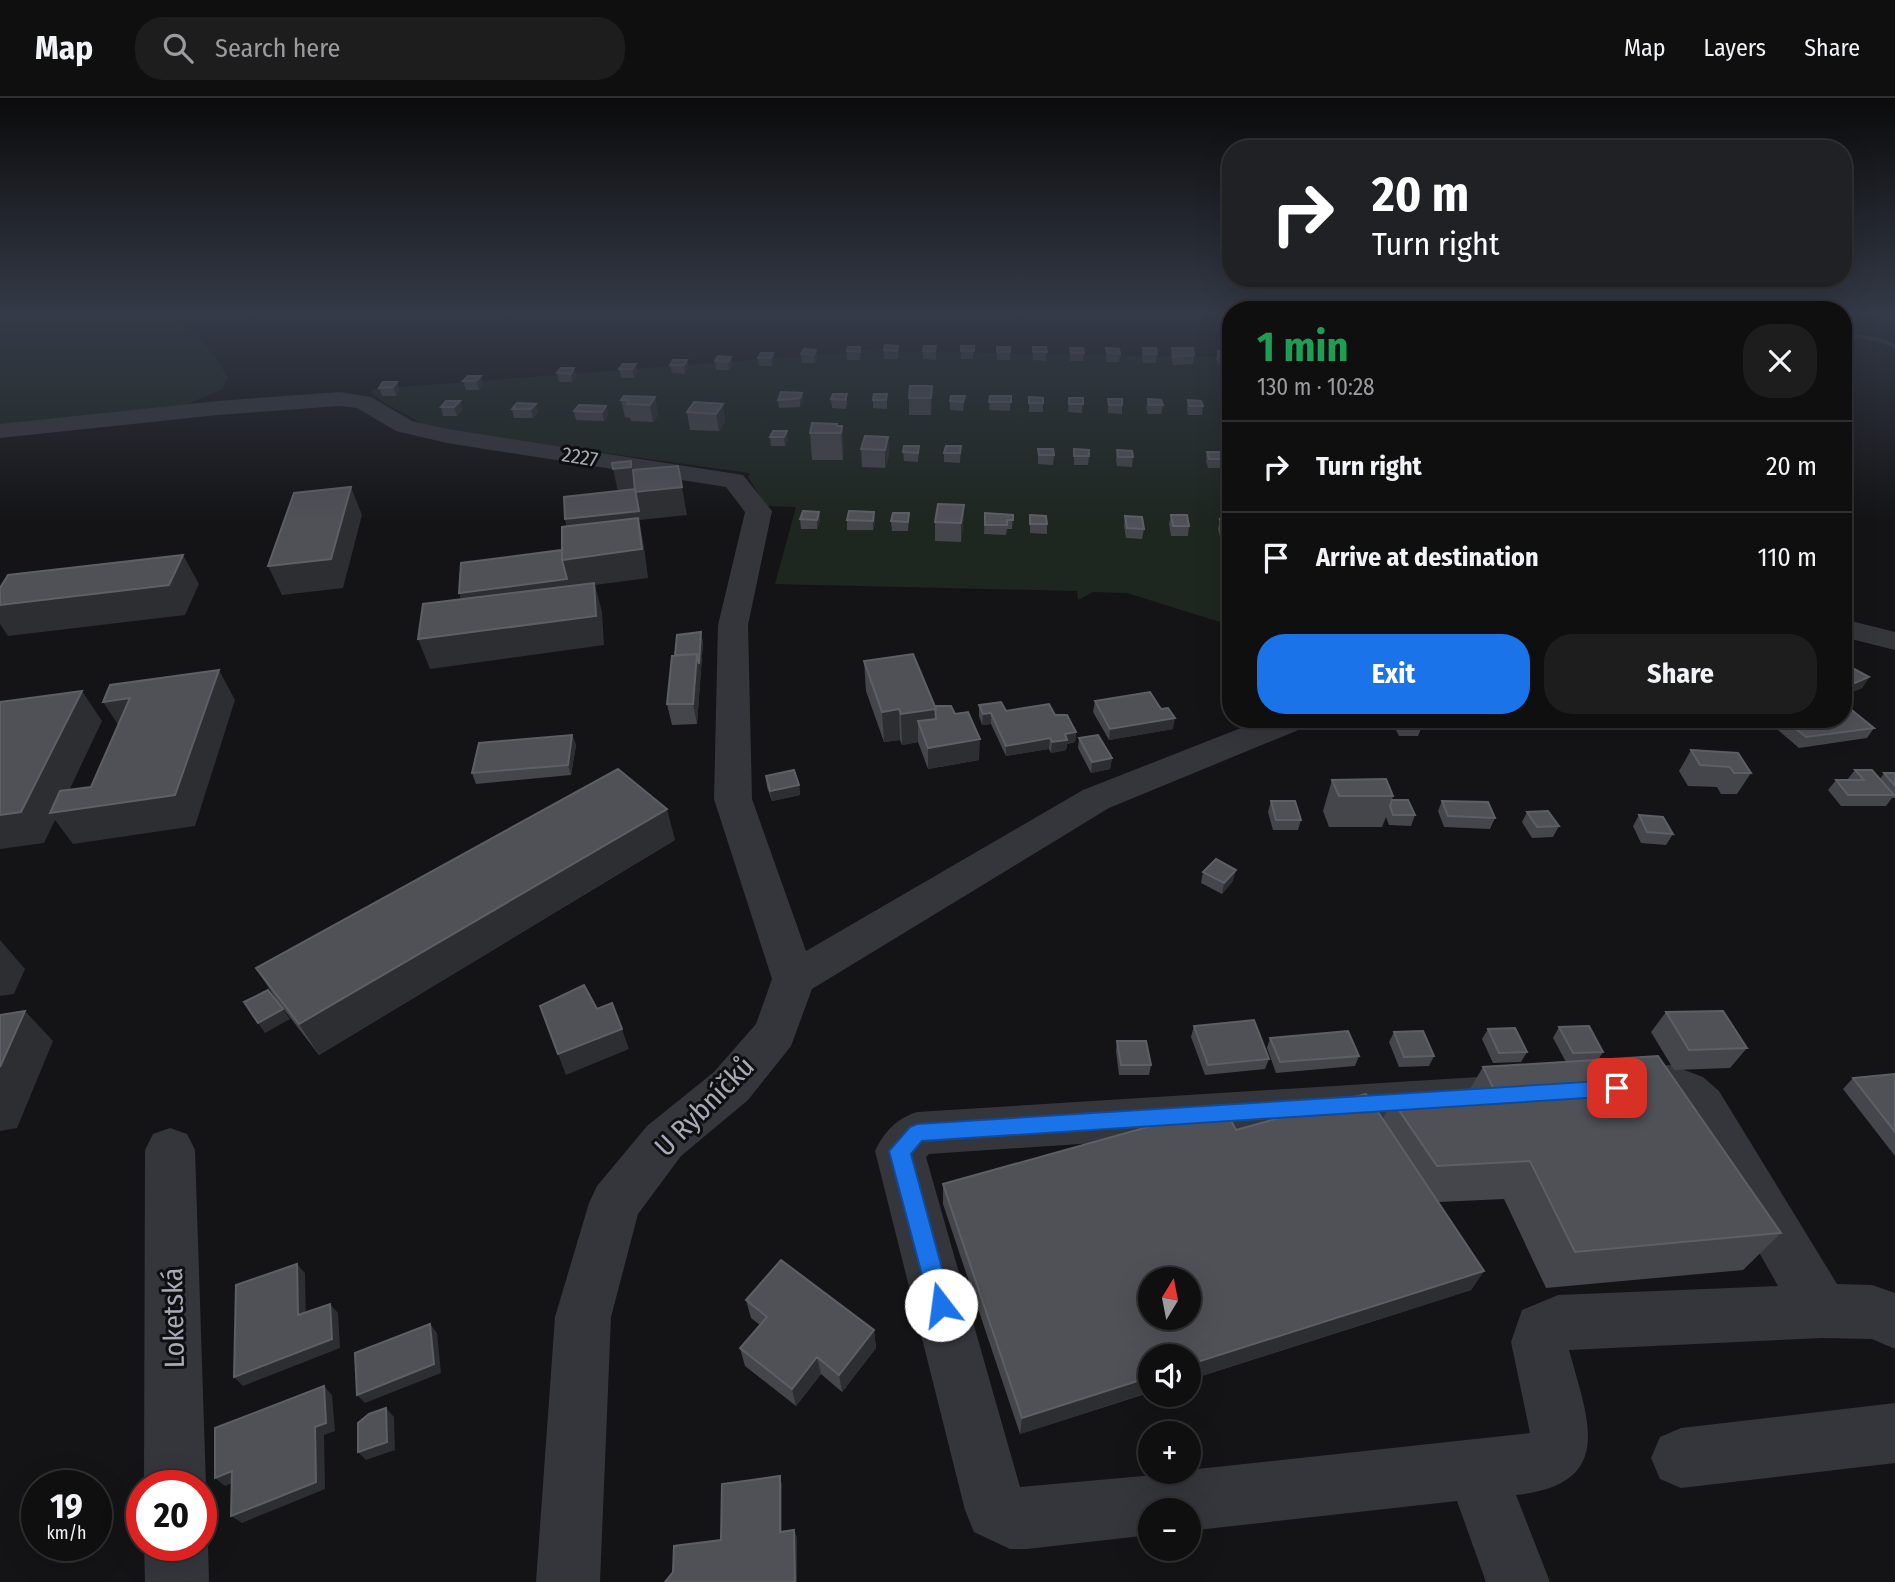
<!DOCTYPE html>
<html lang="en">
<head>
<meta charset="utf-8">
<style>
  body { margin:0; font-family:"Fira Sans Condensed",sans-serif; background:#1d1d1e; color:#f1f3f6; height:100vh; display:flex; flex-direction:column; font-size:26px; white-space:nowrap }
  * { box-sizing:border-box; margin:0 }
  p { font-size:23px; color:#9b9c9f }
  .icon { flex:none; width:38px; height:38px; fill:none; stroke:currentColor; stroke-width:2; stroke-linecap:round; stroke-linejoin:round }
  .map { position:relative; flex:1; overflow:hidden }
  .drawer { position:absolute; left:1222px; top:203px; width:630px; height:427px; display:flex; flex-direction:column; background:#0f0f10; border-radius:28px; box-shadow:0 7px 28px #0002,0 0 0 2px #2f2f30 }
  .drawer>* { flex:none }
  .guide { position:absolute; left:1222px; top:42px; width:630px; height:147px; border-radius:28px; box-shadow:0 7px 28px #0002,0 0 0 2px #2f2f30; background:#202124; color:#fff; overflow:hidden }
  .needle { width:46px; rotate:10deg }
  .fabs { position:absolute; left:1138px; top:1169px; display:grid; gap:14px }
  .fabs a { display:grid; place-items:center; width:63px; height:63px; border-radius:50%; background:#0f0f10; box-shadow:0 7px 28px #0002,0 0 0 2px #2f2f30; font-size:35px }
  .speed { position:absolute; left:21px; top:1372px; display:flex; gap:14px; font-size:35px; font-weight:700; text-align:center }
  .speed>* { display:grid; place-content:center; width:91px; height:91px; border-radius:50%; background:#0f0f10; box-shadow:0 7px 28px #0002,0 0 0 2px #2f2f30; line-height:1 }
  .speed small { font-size:18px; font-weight:400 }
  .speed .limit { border:10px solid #d22; background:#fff; color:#111 }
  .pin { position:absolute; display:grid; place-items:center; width:60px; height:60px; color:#fff; margin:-30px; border-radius:14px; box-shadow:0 4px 10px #0006 }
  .me { position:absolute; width:77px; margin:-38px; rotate:345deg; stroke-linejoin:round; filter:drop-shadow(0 0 5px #0008) }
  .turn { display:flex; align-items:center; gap:24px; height:147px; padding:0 35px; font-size:32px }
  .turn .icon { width:91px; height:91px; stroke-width:2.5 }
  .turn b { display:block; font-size:49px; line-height:60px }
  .round { display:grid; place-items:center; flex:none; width:74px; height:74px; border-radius:28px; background:#1d1d1e }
  .head { display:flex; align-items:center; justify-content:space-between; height:119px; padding:0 35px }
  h1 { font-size:42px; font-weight:700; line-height:52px; color:#1e9e55 }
  .action { display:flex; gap:14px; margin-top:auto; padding:14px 35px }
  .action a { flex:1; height:80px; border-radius:28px; background:#1a73e8; color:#fff; font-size:28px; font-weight:700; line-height:80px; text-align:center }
  .action a+a { background:#1d1d1e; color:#f1f3f6 }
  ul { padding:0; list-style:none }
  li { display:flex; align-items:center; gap:21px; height:91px; padding:0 35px; border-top:2px solid #2f2f30 }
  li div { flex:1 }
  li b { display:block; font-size:26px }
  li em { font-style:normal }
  header { display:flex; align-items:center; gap:42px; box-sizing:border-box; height:98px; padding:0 35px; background:#0f0f10; border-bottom:2px solid #2f2f30 }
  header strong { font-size:33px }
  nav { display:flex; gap:38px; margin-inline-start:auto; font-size:24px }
  .search { width:490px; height:63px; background:#1d1d1e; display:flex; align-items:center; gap:18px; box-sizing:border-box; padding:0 24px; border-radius:28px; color:#9b9c9f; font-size:26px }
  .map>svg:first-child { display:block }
</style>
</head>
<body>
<header>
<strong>Map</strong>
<div class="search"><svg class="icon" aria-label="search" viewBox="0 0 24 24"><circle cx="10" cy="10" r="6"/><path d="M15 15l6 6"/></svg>Search here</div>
<nav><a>Map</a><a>Layers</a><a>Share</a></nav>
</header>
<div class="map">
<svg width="1895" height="1484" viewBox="0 0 1895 1484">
  <rect width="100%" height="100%" fill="#141416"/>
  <path fill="#1e2620" d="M0,217h166c29,11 46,37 62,62l-5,12 -35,15 -188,25z
    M868,253l362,6v283l-4,-16 -99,-31 -34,-1 -15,8 -1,-9 -302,-7 21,-77 -30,-1 -18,-29 2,-4 -318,-44 -52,-29 -10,-8 4,-3z"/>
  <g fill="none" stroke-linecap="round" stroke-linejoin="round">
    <path fill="#2a323a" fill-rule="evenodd" d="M1843,234l37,6 15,6v4l-16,-6 -36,-6z"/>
    <path fill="#35363b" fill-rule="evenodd" d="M340,294l31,5 41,24 35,8 296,46 29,36 -24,114 4,174 54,152 277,-161 181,-71h49l-5,7 -199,82 -297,181 -21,57 -43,54 -67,56 -43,58 -27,103 -11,265h-64l19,-265 34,-114 8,-17 50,-60 67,-54 42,-48 16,-45 -58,-180 4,-174 27,-113 -19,-25 -279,-44 -51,-12 -39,-23 -17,-2 -122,9 -218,23v-14l218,-23z
      M1843,521l52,13v18l-52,-13z
      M1671,967l32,12 16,14 118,193 35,1 23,8v56l-23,-10 -50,-1 -253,12c19,70 48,134 -53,145l34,87h-64l-29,-81 -269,30v-21h-38v25l-123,14h-17l-36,-17 -9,-22 -90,-359c10,-20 21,-32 42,-39zM1669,1007l16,16 93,165 -220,9 -36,15 -11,32 19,91 -342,37v2l-168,15 -94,-330 3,-3z
      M170,1030l17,6 8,16 11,336 -5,10v-10h-57l1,-336 8,-16z
      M1895,1305v60l-214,25 -21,-9 -9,-21 9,-21 21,-9z
      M201,1432l7,15 1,37h-64l-1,-37h57z"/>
  </g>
  <path fill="#45464b" d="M898,248v13h-14v-9z
    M936,248v14l-13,-1v-8z
    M961,248h13l-1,13h-12z
    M860,249v13h-13v-9z
    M997,249h13v13h-13z
    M1033,249h13v14l-13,-1z
    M1070,250l14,5 -1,8h-13z
    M1106,250l14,6 -1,8h-13z
    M1143,250l14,6 -1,9h-13l-1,-7z
    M1172,250l22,7 -1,9 -20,1 -2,-9z
    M816,252l1,8 -2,5h-13l-1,-9z
    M1218,253h12v13h-12l-2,-5z
    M773,255l1,8 -2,5h-13l-1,-8z
    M731,259l1,8 -3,5h-13l-1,-9z
    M687,262l1,9 -3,5 -13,-1 -2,-8z
    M623,266l14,8 -3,6h-13l-2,-9z
    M561,270l15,9 -4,5h-13l-2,-9z
    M468,278l15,9 -4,5h-13l-3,-9z
    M397,284l2,8 -3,6h-14l-3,-8z
    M932,288l-1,29h-22v-17z
    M802,295l1,8 -3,6 -21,1 -1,-8z
    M847,296v9l-1,6 -14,-1 -1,-9z
    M887,296v15l-14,-1v-8z
    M965,298l-2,15 -13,-1v-9z
    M990,298h21l-1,15 -21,-1z
    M655,299l3,18 -5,7 -22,-1 -1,-3 -5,-1 -4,-17z
    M1029,299l14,1v14h-14z
    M1069,300h14l-1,15 -14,-1z
    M1108,301l14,6v9l-14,-1z
    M1148,301l15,6 -2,9h-13l-2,-6z
    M1188,302l15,6 -1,9h-14l-1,-6z
    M446,303l16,9 -5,6h-14l-2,-9z
    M1228,303h2v15h-2l-2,-6z
    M517,305l21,9 -5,6h-19l-2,-9z
    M723,306l2,17 -6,10 -29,-1 -3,-18z
    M606,308l2,9 -4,6 -28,-1 -2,-9z
    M838,328h4l1,34h-31l-2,-27z
    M773,333l15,9 -3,6h-14l-1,-9z
    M888,339l1,18 -4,13 -23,-1 -1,-18z
    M919,348l-1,16 -14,-1 -1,-9z
    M961,348l-1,17 -16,-1v-9z
    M1038,351l16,6 -1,10 -15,-1z
    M1074,351l15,7 -1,9h-14z
    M1117,352l16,7 -1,10 -15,-1 -1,-6z
    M1207,354l17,7 -2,9h-14l-2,-7z
    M964,407l-1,19 -2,18 -26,-1v-19z
    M819,414l1,9 -3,8h-16l-1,-10z
    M874,414l1,10 -2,8h-26v-10z
    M909,415l-1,18h-16l-1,-10z
    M985,415l28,2 -1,14h-5l-1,6 -22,-1z
    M1030,417l17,9v10l-17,-1z
    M1171,417l18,11 -1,10h-17l-2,-12z
    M1125,418l19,13 -2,10 -16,-1 -2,-12z
    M1220,421h10v18h-10l-2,-8z
    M703,544l-6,82 -25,1 -5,-21 8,-49z
    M864,563l71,45 44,54 -51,9 -10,-27 -16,3 -2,-5 -16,2 -18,-51z
    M1843,565l26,14 -7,11 -14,6 -5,-3z
    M1095,603l66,8 12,20 -64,11 -16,-28z
    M979,607l27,6 49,4 21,17 -1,10 -8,2 -1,6 -15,3 -2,-4 -43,7 -15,-32 -9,1 -3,-9z
    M1395,621h24l3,7 -4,10h-19l-6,-12z
    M1449,621h43l-3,7 -20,1 -4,-6h-15z
    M1503,621h33l-1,1 -30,2z
    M1765,621h78l31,9 -7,10 -68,10z
    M572,637l4,10 -5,30 -95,9 -4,-11z
    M1079,640l33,20 -2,11 -19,4 -13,-25z
    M1691,652l60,23 -14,21h-16l-4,-7 -29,-1 -9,-15z
    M1855,672l25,9 4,-6h11v25h-3l-6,8h-45l-13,-16 8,-10h11z
    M766,678l33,9 1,10 -28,6 -5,-14z
    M1332,682l61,16 -1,4 23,15 -4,11 -22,-1 -3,-8 -4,10h-53l-6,-16z
    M1271,703l30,19 -3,10h-25l-5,-18z
    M1442,703l53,17 -5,11 -46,-2 -6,-16z
    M1527,714l32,14 -6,11 -21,1 -10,-16z
    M1639,717l34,19 -7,11 -25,-2 -8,-17z
    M675,742l-356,215 -43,-56 -20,-31z
    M1203,774l30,9 -11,13 -21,-11z
    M1666,914l81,36 -17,20 -56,2 -23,-38z
    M1194,928l75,33 -4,10 -60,6 -14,-38z
    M1559,929l44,25 -5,8 183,173 -38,37 -197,18 -42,-89 -66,3 46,69 -13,19 -451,144 -77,-230v-20l293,-54 147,-11 9,-19 75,-6 16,-27 83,-5 -13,-24z
    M1488,931l39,23 -6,10 -28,1 -11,-24z
    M1394,934l40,24 -5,10 -30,1 -10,-25z
    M1270,940l89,18 -4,10 -79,7 -9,-25z
    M1117,943l34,24 -2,10h-30l-3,-24z
    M1895,976v82l-52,-67 10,-11z
    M746,1202l128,30 2,18 -34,44 -21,-18 -25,32 -51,-40 -5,-18 20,-23 -9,-7z"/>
  <path fill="#2d2e31" d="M816,252l1,8 -2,5 -1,-8z
    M773,255l1,8 -2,5 -1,-8z
    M731,259l1,8 -3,5 -1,-8z
    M687,262l1,9 -3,5 -1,-9z
    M636,266l1,8 -3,6 -2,-9z
    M574,270l2,9 -4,5 -1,-8z
    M481,278l2,9 -4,5 -3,-9z
    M397,284l2,8 -3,6 -3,-9z
    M932,288v18l-1,11v-17z
    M802,295l1,8 -3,6v-9z
    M655,299l3,18 -5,7 -3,-17z
    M460,303l2,9 -5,6 -3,-9z
    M536,306l2,8 -5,6 -2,-9z
    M723,306l2,17 -6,10 -3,-17z
    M606,308l2,9 -4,6 -2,-9z
    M842,328l2,27 -1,7 -2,-27z
    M787,333l1,9 -3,6 -1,-9z
    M888,339l1,18 -4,13v-18z
    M631,363l6,31 45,-5 5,28 -48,5 5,26 4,32 -53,7 7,27 2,33 -174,24 -12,-30 44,-36 -3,-10 103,-33 5,-31 -2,-10 54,-23 -6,-27z
    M351,389l11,28 -19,73 -61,7 -14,-29z
    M964,407l-1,19 -2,18v-19z
    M819,414l1,9 -3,8v-9z
    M874,414l1,10 -2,8v-9z
    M183,457l16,29 -14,31 -177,21 -8,-12v-19z
    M701,534l2,10 -6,82 -4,-20 4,-50z
    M219,572l16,30 -40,126 -122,18 -18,-24 -11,23 -44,6v-34l82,-124 20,30 -43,91 116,-17z
    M1869,579l-7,11 -14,6 7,-11z
    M130,600l-7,34 -20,-30z
    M899,611l1,31 -16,2 -2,-30z
    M936,611v30l-18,-18v21l-16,3 -1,-31z
    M991,615v11l-9,1 1,-11z
    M1175,620l-2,11 -64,11 1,-11z
    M1076,634l-1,10 -8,2 -1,6 -15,3 1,-11 13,-8z
    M572,637l4,10 -5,30 -3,-10z
    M1050,640l-1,11 -43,7v-10z
    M980,641l-1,21 -51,9v-21z
    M1112,660l-2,11 -19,4 1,-11z
    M799,687l1,10 -28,6 -2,-10z
    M667,711l8,31 -356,215 -20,-31z
    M1236,772l-3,11 -11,13 2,-11z
    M0,842l25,29 -11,25 -14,2z
    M283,911l7,10 -25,14 -7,-10z
    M25,913l28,30 -36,87 -17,3v-64z
    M622,931l7,20 -63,26 -8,-21z
    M297,1166l8,9 1,51 -8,-9z
    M1484,1173l-13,19 -283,90v-15z
    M330,1206l8,9 2,35 -97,38 -9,-9z
    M430,1226l7,9 4,40 -76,30 -8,-8z
    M874,1232l2,18 -34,44 -3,-17z
    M817,1259l4,17 -25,32 -4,-17z
    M1150,1279v15l-130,42 2,-16z
    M324,1288l8,9 3,36 -11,4 1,54 -83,34 -11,-7 84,-89z
    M386,1310l8,9 1,33 -29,10 -8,-8z
    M232,1373l10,8 -17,7 -10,-8z
    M780,1378l2,8v55l-2,-7z
    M794,1432l3,7v45h-2z"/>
  <path fill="#505157" stroke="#5d5f66" stroke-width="2" fill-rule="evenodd" d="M885,247l13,1 -1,5 -13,-1z
    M924,248h12l-1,5h-12z
    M961,248h13v5h-13z
    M848,249h12v5l-13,-1z
    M997,249h13v5h-13z
    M1033,249h13l1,5h-14z
    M1070,250h13l1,5h-13z
    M1106,250l13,1 1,5 -13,-1z
    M1143,250h13l1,6h-13z
    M1172,250h21l1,7 -20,2z
    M804,251l12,1 -2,5 -13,-1z
    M1218,253h12v5h-11z
    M761,255h12l-2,5h-13z
    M718,258l13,1 -3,5 -13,-1z
    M673,262h14l-3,5h-14z
    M623,266h13l-4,5h-13z
    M561,270h13l-3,6 -14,-1z
    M468,278h13l-5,5h-13z
    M383,284h14l-4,5 -14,1z
    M910,288h22l-1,12h-22z
    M781,294l21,1 -2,5 -22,2z
    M833,296h14l-2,6 -14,-1z
    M874,296h13l-1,6h-13z
    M624,298l31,1 -5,8 -23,-1 2,-4h-8z
    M951,298h14l-2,6 -13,-1z
    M990,298h21v6h-22z
    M1029,299l14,1v5h-14z
    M1069,300h14v6h-14z
    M1108,301h14v6h-13z
    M1148,301l13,1 2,5h-14z
    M1188,302l13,1 2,5h-14z
    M446,303h14l-6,6h-13z
    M694,304l29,2 -7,10 -29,-2z
    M517,305l19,1 -5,5h-19z
    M579,307l27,1 -4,6 -28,-1z
    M812,325l25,1v2h5l-1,7h-31z
    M773,333h14l-3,6h-14z
    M865,338l23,1 -3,13 -24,-1z
    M904,348h15l-1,7 -15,-1z
    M946,348h15l-1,7h-16z
    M1038,351h15l1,6h-15z
    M1074,351l15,1v6h-15z
    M1117,352l15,1 1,6h-15z
    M1207,354h15l2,7h-15z
    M631,363v6l-18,2 -1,-6z
    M678,368l4,21 -47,5 -2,-22z
    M351,389l-20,72 -63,7 26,-73z
    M635,391l4,22 -74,8 -1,-22z
    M938,406l26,1 -3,18 -26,-1z
    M803,413l16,1 -2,8 -17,-1z
    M849,413l25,1 -1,9 -26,-1z
    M893,415h16l-1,9 -17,-1z
    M985,415l28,2v5h-6v5h-22z
    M1030,417l16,1 1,8h-17z
    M1171,417h16l2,11h-16z
    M1125,418l17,1 2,12 -17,-1z
    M638,420l4,31 -80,11v-33z
    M1220,421h10v8h-8z
    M562,452v10l5,19 -108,14 2,-30z
    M183,457l-14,30 -169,20v-17l8,-13z
    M594,485l2,33 -178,23 5,-35z
    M701,534l-2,32 -2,-10 -22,1 2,-20z
    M697,556l-4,50h-26l5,-48z
    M913,556l23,55 -35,5 -2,-5 -17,3 -18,-51z
    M1843,565l26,14 -14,6 -12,-6z
    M219,572l-44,125 -125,18 10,-22 31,-4 39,-89 -27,4 7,-17z
    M82,593l-61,121 -21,3v-113z
    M1150,594l11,17 7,-1 7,10 -65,11 -15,-28z
    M1001,604l5,9 43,-7 6,11h12l9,17 -11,2 2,6 -15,2 -2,-4 -44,8 -15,-33 -8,1 -4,-9z
    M1843,605l31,25 -68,9 -22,-18h59z
    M935,608h16l4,8 13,-2 12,27 -52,9 -10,-27 18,-2z
    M1399,621h20l3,7h-20z
    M572,637l-4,30 -96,8 7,-30z
    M1098,637l14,23 -20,4 -13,-24z
    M1691,652l47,3 13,20h-17l-4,-6 -30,-2z
    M618,671l49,40 -368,215 -43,-56z
    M794,672l5,15 -29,6 -4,-15z
    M1855,672h17l22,25h-46l-12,-15h28z
    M1884,675h11v13z
    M1386,681l7,17h-54l-7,-16z
    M1392,702h16l7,15h-22l-3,-9z
    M1271,703h24l6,19h-25z
    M1442,703l46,1 7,16 -47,-2z
    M1548,713l11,15 -22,1 -10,-15z
    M1639,717l24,2 10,17 -26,-2z
    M1216,761l20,11 -12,13 -21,-11z
    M584,887l13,24 15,-6 10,26 -64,25 -18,-48z
    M268,892l15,19 -25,14 -14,-21z
    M25,913l-25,56v-52z
    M1723,913l24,37 -58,2 -23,-38z
    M1254,922l15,39 -61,6 -14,-39z
    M1589,928l14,26 -30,1 -14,-26z
    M1515,930l12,24 -28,1 -11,-24z
    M1348,933l11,25 -79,6 -10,-24z
    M1423,933l11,25 -30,1 -10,-25z
    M1117,943h29l5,24h-30z
    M1658,958l123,177 -206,19 -45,-91 -93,5 -45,-66 103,-8 -12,-25z
    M1895,976v58l-42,-54z
    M1366,996l118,177 -296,94v-9h-38v21l-128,41 -79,-234 280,-78 13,24zM1150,1181h38v39h-38z
    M781,1162l93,70 -35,45 -22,-18 -25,32 -52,-41 27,-31 -21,-17z
    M297,1166l1,51 32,-11 2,35 -98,38 2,-92z
    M430,1226l4,40 -77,31 -2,-42z
    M324,1288l2,37 -11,4 1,55 -85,34 1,-45 -17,7v-50z
    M386,1310l1,34 -29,10v-29l11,-9z
    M780,1378v56l14,-2 1,52h-130l8,-10 1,-26 47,-6 1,-56z"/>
  <linearGradient id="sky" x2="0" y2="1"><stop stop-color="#0b0b0c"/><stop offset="0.51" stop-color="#343a47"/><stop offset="1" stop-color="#343a47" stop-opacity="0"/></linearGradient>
  <rect width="1895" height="424" fill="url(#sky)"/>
  <path fill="#1a73e8" stroke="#114b97" stroke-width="2" d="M1617,982l7,2 3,6 -3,6 -7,2 -695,45 -11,13 41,151 -3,8 -8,3 -8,-3 -3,-8 -41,-154 21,-24 7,-3z"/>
  <g text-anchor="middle" stroke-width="6" stroke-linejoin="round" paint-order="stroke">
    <g font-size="21" fill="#a6aab7" stroke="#0f0f11">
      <text transform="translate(580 359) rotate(9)" y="7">2227</text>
    </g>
    <g font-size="28" fill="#a6aab7" stroke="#0f0f11">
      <text transform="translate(704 1008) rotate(-45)" y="10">U Rybníčků</text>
      <text transform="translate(173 1220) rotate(-91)" y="10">Loketská</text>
    </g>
  </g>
</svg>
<div class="fabs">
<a><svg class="needle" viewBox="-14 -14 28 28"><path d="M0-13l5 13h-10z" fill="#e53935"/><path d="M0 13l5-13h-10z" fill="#9b9c9f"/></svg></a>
<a><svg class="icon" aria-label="sound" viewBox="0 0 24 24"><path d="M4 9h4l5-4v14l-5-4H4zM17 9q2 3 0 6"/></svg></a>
<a>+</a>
<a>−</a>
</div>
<div class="speed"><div>19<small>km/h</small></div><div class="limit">20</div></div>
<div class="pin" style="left:1617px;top:990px;background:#d93025"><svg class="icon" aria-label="arrive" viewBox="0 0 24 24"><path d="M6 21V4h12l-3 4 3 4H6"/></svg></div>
<svg class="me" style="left:941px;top:1207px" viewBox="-20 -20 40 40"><circle r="19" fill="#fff"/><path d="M0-13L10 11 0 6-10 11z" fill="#1a73e8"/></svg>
<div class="guide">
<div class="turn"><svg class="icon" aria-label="right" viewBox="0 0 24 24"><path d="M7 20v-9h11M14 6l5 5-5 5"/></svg><div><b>20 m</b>Turn right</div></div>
</div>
<section class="drawer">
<div class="head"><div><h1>1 min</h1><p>130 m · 10:28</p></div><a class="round"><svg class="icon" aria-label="close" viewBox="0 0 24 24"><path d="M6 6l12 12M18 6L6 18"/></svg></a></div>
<ul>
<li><svg class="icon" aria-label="right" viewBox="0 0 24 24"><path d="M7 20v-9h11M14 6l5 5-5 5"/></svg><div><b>Turn right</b></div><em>20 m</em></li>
<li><svg class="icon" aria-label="arrive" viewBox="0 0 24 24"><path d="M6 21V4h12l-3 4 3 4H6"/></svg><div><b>Arrive at destination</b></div><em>110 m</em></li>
</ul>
<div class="action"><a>Exit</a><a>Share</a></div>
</section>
</div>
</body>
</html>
